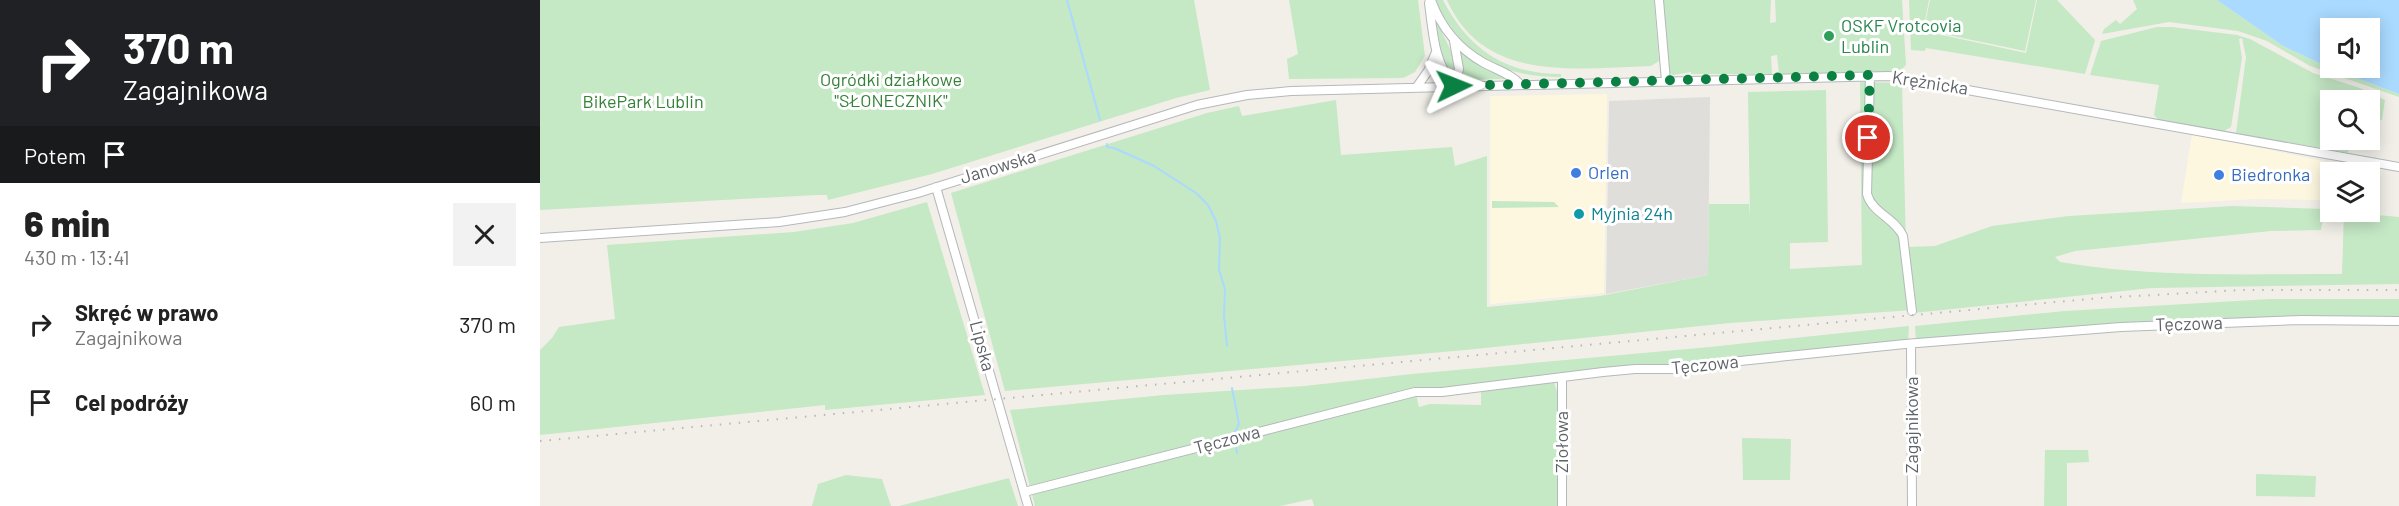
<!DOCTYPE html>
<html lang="pl">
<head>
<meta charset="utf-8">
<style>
  body { margin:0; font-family:Barlow,sans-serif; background:#f2f2f2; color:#222; height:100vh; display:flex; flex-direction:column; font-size:22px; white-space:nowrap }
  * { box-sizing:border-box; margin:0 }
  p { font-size:20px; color:#767676 }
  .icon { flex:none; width:33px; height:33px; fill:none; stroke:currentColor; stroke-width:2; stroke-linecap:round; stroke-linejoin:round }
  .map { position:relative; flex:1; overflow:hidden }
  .panel { display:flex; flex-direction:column; background:#fff; width:540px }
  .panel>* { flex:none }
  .banner { background:#202124; color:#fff; overflow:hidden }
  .tools { position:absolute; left:1780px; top:18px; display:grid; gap:12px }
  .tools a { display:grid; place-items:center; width:60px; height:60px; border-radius:0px; background:#fff; box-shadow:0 3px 15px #0003; font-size:30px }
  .pin { position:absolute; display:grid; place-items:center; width:51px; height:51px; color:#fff; margin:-26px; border:3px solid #fff; border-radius:50%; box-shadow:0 2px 6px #0007 }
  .me { position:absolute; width:66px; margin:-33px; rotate:88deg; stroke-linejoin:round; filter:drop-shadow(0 0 4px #0008) }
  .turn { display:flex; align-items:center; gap:21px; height:126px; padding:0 24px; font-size:27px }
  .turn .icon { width:78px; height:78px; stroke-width:2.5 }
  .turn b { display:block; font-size:42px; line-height:51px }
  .then { display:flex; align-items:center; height:57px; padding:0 24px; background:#0003; gap:12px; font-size:22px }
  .round { display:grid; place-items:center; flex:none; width:63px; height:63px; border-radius:0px; background:#f2f2f2 }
  .overview { display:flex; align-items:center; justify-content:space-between; height:102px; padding:0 24px }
  h1 { font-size:36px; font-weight:800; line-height:45px }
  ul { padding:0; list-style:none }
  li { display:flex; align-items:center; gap:18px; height:78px; padding:0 24px }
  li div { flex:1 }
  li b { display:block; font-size:22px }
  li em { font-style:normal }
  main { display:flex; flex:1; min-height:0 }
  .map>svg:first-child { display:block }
</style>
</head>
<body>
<main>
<section class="panel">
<div class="banner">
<div class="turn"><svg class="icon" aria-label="right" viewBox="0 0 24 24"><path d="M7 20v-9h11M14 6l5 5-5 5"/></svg><div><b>370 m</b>Zagajnikowa</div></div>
<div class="then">Potem<svg class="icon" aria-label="arrive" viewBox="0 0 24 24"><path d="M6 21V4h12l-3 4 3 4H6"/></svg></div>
</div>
<div class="overview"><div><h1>6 min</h1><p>430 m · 13:41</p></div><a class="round"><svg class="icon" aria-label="close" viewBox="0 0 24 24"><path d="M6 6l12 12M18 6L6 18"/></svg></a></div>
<ul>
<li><svg class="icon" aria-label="right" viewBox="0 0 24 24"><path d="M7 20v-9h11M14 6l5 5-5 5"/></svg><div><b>Skręć w prawo</b><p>Zagajnikowa</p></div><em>370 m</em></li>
<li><svg class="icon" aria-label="arrive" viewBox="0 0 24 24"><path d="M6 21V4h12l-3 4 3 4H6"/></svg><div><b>Cel podróży</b></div><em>60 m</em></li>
</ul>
</section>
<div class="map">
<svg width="1859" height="506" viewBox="0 0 1859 506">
  <rect width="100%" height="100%" fill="#f1efe8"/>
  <path fill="#fef7e0" d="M1067,94l-3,199 -114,11v-208z
    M1652,134l155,32v6h-16v28l-75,-1 -75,4z"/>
  <path fill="#e0deda" d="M1170,97l-2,178 -102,19 3,-193z"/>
  <path fill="#c5e8c5" d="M0,0h654l16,90 -34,8 -244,76 -104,26 -1,-5h-11l-276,15z
    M749,0h129l7,56 -10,16 -12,6 -114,1 -2,-20 11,-5z
    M895,0h8c25,49 62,74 118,74v3c-61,0 -99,-21 -126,-77z
    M907,0h207l5,61 -8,5c-74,2 -167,18 -204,-66z
    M1122,0h109l-1,23 6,-1 -1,-22h127l4,65 -6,6 -6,1 -115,2 -2,-19 -6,1 1,18h-81v-2l-18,3 -4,-3z
    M1369,0h20l-6,31 103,22 11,-53h20l38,40 -10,34 -159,-26 -1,3 -14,-1z
    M1390,0h106l-11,51 -101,-21z
    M1593,0h84l66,46 47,22 69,26v3l-89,-31 -43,-25 -29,-10 -69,-9 -67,12 2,-5 12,-9 4,4 17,-15z
    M896,24h3c5,18 19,31 15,51l-4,1c-11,-13 -12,-35 -14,-52z
    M1617,27h15l65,8 13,4 63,34 47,15 25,12 -3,20 -12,-2v-18h-39v40h20l-3,13 -112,-20 10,-76 -4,-19 -3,1 3,19 -11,69 -7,4 -64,-10 -6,-6 5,-30 -69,-10 11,-34z
    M917,47l19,15 29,17 -42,1 -1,-18z
    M1320,82l42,1 4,164 29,-1 57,-20 77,-10 164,-10 92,3 -4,21 -50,1 -196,20 -20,6 5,5c93,16 188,12 282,12l2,-62 55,5v67l-247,4 -238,25 -2,-3 -182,13 -265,27 -460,41 -54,-198 256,-80 32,-7 3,10 94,-16 5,55 111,-8 3,19 32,-10v151l113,-11 108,-21 1,-71h40l1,14 -2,-126 78,-2 2,152 -38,1v26l72,-4z
    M952,201l62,1 5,5 -67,1z
    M387,202l58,193 -160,15v-5l-285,30v-85l12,-12 7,-11 56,-8 -8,-74 187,-13 59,-9z
    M1731,299h128v19h-84l-399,24 -1,-16 150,-15z
    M1369,326l-1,16 -205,24 -69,1 -219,23 4,17 11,-3 51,1v-16l73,-7 3,10 2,114h-245l-2,-7 -32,7h-245l-25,-96 154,-15 141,-9 107,-12 298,-27z
    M1202,438l49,1 -1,41h-47z
    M1505,450h43l1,12 -22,1v43h-23z
    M1716,474l60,2 -1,21 -59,-1z
    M306,475l36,4 9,27h-79l6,-22z
    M469,478l9,28h-119z"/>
  <path fill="#aadaff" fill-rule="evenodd" d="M1677,0h182v94l-69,-26 -47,-22zM1791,28h39v40h-39z"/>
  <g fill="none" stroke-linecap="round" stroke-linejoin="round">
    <path stroke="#aadaff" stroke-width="2" d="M527,0l33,120
      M567,144v3l7,1 40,18 42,27 12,12 8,16 4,17 -1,32 6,19 -1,26 3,31
      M692,388l7,36 -5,10 3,19"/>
    <g stroke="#b5b8bc" stroke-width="10">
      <path id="minor" d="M891,0c10,28 28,49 53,63 13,7 27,11 36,21
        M1119,0l7,81
        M889,3c4,30 5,60 25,83
        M1330,75l-3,119c5,19 28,24 36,42l9,75
        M914,86l5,-17 -5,-28
        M876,88l12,-17 8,-19
        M396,187l92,319
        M0,238l239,-16 66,-10 73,-19 279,-88 50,-10 44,-4 598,-15 510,91
        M1371,344l1,162
        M1022,377v129
        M484,492l391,-100h27l161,-20 32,-3h69l36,-8 165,-17 216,-17 181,-7 97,1"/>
    </g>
    <use href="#minor" stroke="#fff" stroke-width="8"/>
    <path stroke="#b6b7b8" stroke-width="2" stroke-dasharray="1.5 8" stroke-linecap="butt" d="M0,441l1560,-143 141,-8h158"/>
  </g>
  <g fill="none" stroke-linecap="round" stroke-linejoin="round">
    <path stroke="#0b8043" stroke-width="10" stroke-dasharray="0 18" d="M914,86l416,-11 -2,63"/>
  </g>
  <circle fill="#2e9e5b" stroke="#fff" stroke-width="2" cx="1289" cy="36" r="6"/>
  <g fill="#3f7fe0" stroke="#fff" stroke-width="2">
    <circle cx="1036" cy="173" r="6"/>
    <circle cx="1679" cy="175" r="6"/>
  </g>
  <circle fill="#0f9aa8" stroke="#fff" stroke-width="2" cx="1039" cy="214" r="6"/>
  <g text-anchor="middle" stroke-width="6" stroke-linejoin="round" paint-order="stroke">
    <g font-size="18" fill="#27864d" stroke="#fff" text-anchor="start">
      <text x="1301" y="32">OSKF Vrotcovia<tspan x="1301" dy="21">Lublin</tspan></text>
    </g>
    <g font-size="18" fill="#348238" stroke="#fff">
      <text x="351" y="86">Ogródki działkowe<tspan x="351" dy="21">"SŁONECZNIK"</tspan></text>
      <text x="103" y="108">BikePark Lublin</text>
    </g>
    <g font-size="18" fill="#5f6368" stroke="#fff">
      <text transform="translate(1390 83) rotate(9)" y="6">Krężnicka</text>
      <text transform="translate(458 167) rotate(-17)" y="6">Janowska</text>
      <text transform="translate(1649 324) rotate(-2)" y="6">Tęczowa</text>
      <text transform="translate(442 346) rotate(75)" y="6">Lipska</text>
      <text transform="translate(1165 365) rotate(-6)" y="6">Tęczowa</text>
      <text transform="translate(1372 425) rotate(-90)" y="6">Zagajnikowa</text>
      <text transform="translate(687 440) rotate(-15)" y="6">Tęczowa</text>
      <text transform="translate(1022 442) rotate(-90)" y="6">Ziołowa</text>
    </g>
    <g font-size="18" fill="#366cbe" stroke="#fff" text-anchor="start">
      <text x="1048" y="179">Orlen</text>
      <text x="1691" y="181">Biedronka</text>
    </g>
    <g font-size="18" fill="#0d838f" stroke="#fff" text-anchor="start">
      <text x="1051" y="220">Myjnia 24h</text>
    </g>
  </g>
</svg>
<div class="tools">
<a><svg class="icon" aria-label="sound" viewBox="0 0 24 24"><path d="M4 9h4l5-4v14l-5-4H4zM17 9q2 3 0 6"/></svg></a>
<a><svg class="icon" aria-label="search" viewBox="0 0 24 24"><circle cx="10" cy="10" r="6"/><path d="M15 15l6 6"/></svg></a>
<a><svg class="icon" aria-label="layers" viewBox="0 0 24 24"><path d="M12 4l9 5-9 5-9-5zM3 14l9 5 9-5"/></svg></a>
</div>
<div class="pin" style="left:1328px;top:138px;background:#d93025"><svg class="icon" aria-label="arrive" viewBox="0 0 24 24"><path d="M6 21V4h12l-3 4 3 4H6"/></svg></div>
<svg class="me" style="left:914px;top:86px" viewBox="-20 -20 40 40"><path d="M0-17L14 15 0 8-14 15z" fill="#0b8043" stroke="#fff" stroke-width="4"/></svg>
</div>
</main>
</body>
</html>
